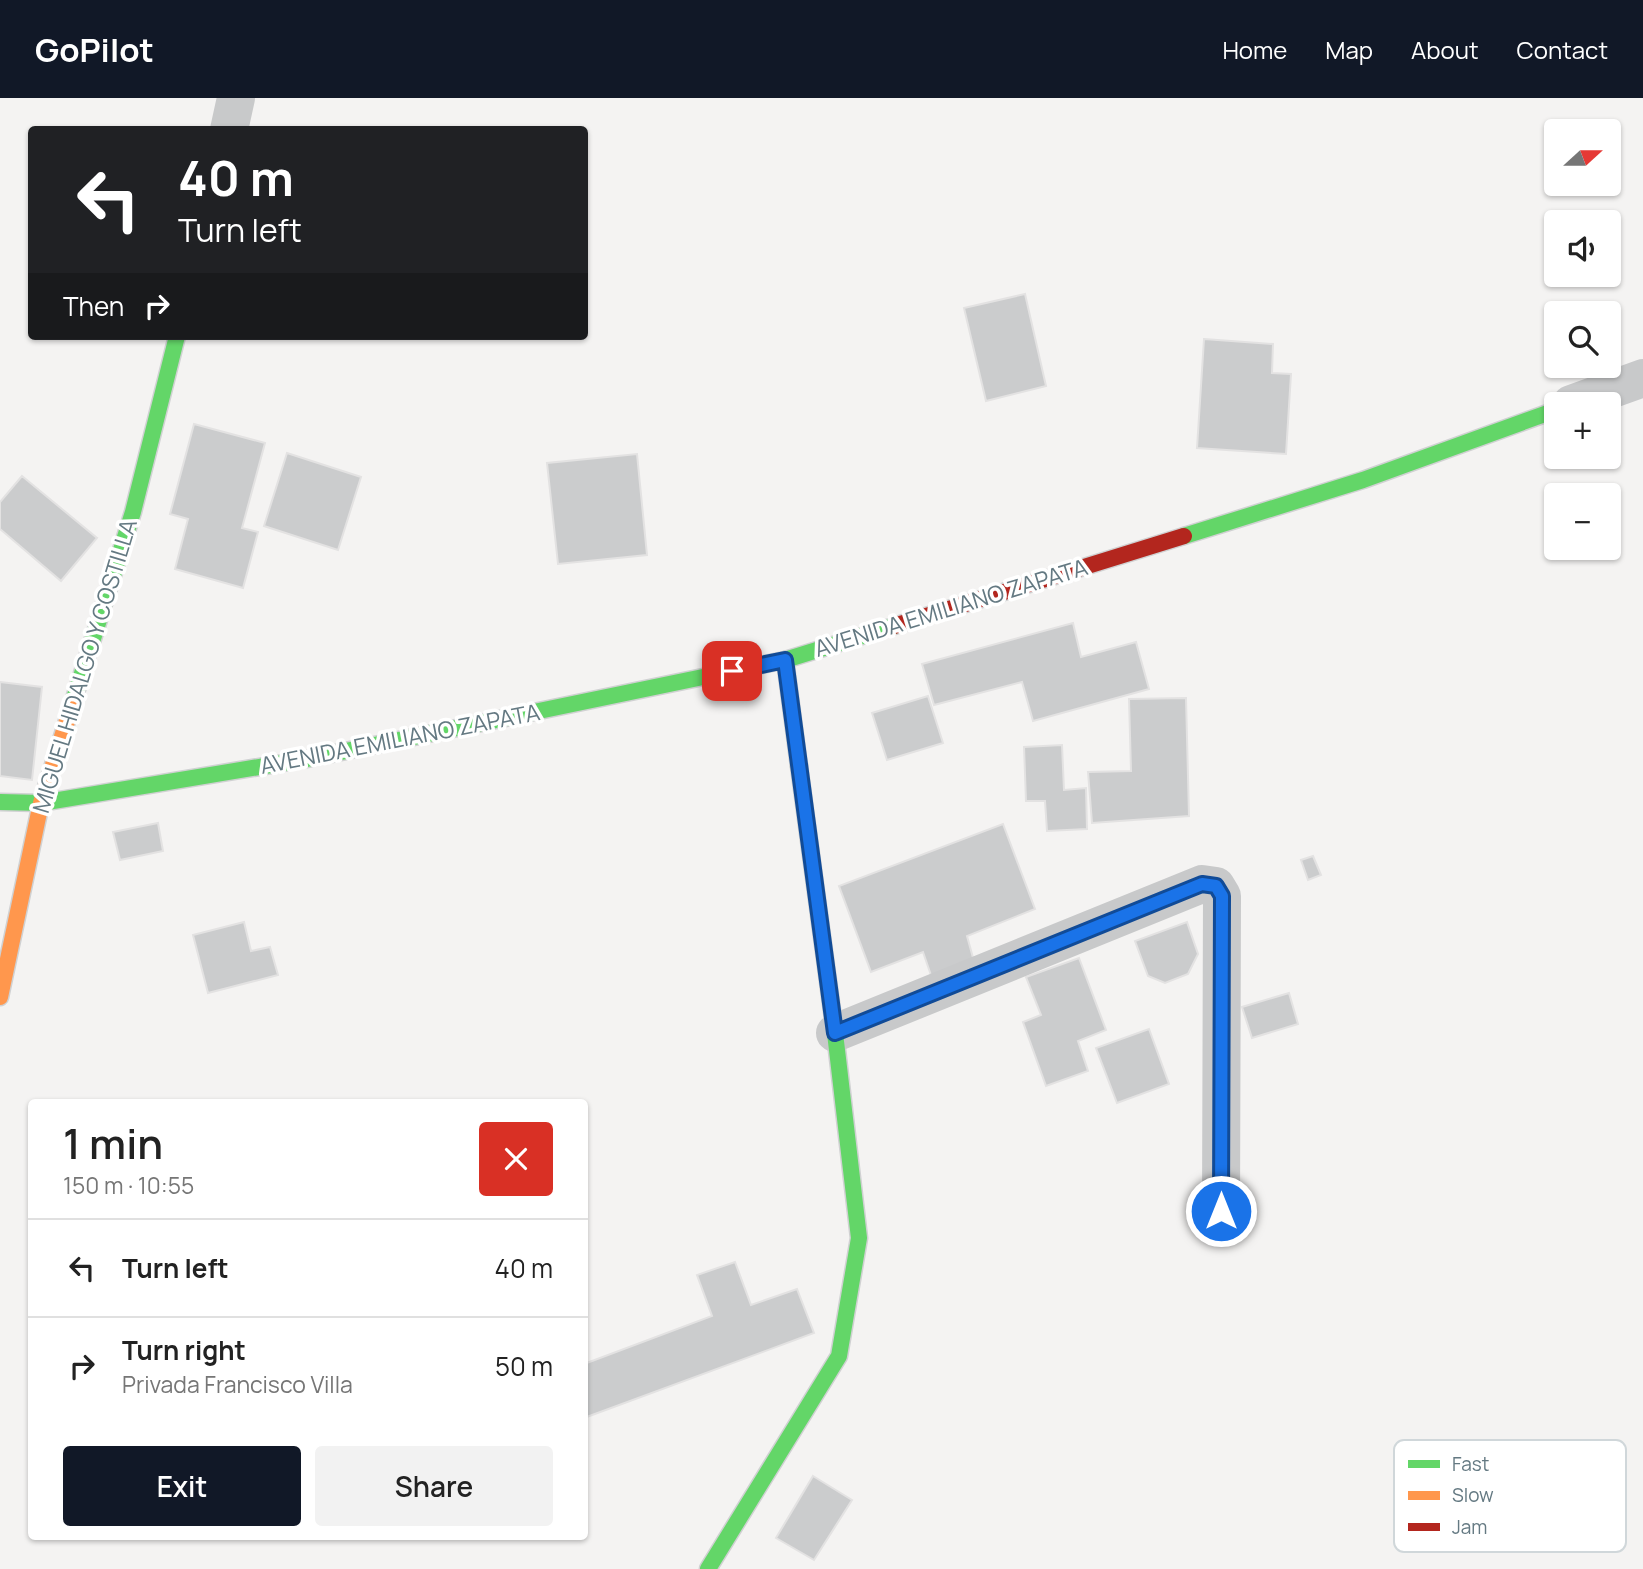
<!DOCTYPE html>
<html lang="en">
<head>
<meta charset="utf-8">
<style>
  body { margin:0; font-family:Manrope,sans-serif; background:#f2f2f2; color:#222; height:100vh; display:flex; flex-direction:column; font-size:26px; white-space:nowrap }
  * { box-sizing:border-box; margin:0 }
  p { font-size:23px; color:#767676 }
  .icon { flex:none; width:38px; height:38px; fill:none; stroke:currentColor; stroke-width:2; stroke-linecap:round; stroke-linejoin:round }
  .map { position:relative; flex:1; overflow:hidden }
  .details { position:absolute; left:28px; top:1001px; width:560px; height:441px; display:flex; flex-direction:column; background:#fff; border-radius:7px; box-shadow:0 2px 5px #0004 }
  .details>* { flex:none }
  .hud { position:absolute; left:28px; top:28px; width:560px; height:214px; border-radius:7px; box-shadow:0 2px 5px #0004; background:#202124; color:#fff; overflow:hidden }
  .needle { width:46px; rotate:69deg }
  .tools { position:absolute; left:1544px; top:21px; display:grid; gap:14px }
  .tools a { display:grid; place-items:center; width:77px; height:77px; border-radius:7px; background:#fff; box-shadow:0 2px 5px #0004; font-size:35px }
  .pin { position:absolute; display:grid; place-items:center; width:60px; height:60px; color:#fff; margin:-30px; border-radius:14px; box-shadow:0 4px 10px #0006 }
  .me { position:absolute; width:77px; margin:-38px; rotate:0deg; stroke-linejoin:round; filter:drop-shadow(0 0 5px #0008) }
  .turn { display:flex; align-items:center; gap:24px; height:147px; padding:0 35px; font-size:32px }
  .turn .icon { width:91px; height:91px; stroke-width:2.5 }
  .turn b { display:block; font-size:49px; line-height:60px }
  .then { display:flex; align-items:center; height:66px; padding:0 35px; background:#0003; gap:14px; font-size:26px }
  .round { display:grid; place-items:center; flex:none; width:74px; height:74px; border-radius:7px; background:#f2f2f2 }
  .overview { display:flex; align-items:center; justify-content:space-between; height:119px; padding:0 35px }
  h1 { font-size:42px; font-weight:600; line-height:52px }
  .action { display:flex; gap:14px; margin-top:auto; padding:14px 35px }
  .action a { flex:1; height:80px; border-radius:7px; background:#111827; color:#fff; font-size:28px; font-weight:600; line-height:80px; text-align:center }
  .action a+a { background:#f2f2f2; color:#222 }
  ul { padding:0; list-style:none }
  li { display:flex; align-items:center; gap:21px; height:98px; padding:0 35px; border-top:2px solid #e0e0e0 }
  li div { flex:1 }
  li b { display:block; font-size:26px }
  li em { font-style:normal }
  header { display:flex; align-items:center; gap:42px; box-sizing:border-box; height:98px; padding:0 35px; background:#111827; color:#fff }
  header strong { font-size:33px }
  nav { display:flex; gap:38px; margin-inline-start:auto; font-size:24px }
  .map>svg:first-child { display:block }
</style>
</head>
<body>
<header>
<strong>GoPilot</strong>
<nav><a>Home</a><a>Map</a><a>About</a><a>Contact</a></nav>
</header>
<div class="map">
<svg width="1643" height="1471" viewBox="0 0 1643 1471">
  <rect width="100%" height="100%" fill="#f4f3f2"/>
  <path fill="#cbcccd" stroke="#e3e2e2" stroke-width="2" d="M1025,196l21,92 -60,15 -22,-93z
    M1204,241l69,5 -1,29 19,1 -5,80 -89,-6z
    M194,326l71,19 -23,85 16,4 -15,56 -68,-19 13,-50 -18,-5z
    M287,355l74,24 -23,73 -74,-24z
    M637,356l10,101 -89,9 -11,-101z
    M22,378l75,62 -36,43 -61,-52v-27z
    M1073,525l8,34 55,-15 13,47 -116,32 -11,-39 -88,23 -12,-41z
    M0,584l42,5 -10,93 -32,-4z
    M928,598l15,47 -56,17 -15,-47z
    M1186,600l3,118 -97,7 -4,-51 43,-1 -2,-72z
    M1062,647l2,45 22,-2 1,41 -40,2 -2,-30h-19l-2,-54z
    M158,725l5,28 -43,9 -7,-28z
    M1003,726l32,85 -68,27 8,29 -42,16 -10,-29 -52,20 -32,-86z
    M1313,758l8,19 -13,5 -7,-20z
    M244,824l7,29 19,-4 8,28 -70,18 -15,-58z
    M1187,824l11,32 -10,20 -23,9 -17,-7 -13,-35z
    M1079,860l27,72 -28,11 10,30 -42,15 -23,-64 18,-7 -15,-38z
    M1289,895l9,31 -46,14 -10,-31z
    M1149,931l20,55 -52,19 -21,-55z
    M735,1164l16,43 46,-16 17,44 -230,85v-54l128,-48 -15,-41z
    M813,1378l39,24 -38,60 -38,-22z"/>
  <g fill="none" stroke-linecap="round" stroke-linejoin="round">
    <g stroke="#d0d1d2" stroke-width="19">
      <path id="fast" d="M1184,438l179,-56 193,-70
        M73,604l60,-190 44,-176
        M0,704l41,1 266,-44 478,-99 109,-34
        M708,1471l131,-213 20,-118 -24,-205 -36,-267"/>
    </g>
    <g stroke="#d0d1d2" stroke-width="19">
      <path id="slow" d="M785,562l14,106
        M0,899l41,-194 32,-101"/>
    </g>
    <g stroke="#d0d1d2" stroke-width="19">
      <path id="jam" d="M894,528l290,-90"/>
    </g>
    <path stroke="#c8c9ca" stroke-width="38" d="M229,32l7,-32
      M1571,306l72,-26
      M835,935l367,-149 14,2 6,10 -1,315"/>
    <use href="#fast" stroke="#63d668" stroke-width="16"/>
    <use href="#slow" stroke="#ff974d" stroke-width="16"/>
    <use href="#jam" stroke="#b3261e" stroke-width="16"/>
  </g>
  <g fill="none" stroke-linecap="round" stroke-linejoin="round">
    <g stroke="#114b97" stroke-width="18">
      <path id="route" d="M732,573l53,-11 50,373 367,-149 14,2 6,10 -1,315"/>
    </g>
    <use href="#route" stroke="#1a73e8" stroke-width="12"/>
  </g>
  <g text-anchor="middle" stroke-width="7" stroke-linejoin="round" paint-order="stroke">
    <g font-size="23" fill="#647982" stroke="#fff">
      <text transform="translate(951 510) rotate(-17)" y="8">AVENIDA EMILIANO ZAPATA</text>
      <text transform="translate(85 568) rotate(-73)" y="8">MIGUEL HIDALGO Y COSTILLA</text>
      <text transform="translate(400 641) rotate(-11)" y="8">AVENIDA EMILIANO ZAPATA</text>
    </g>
  </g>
  <rect x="1394" y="1342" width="232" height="112" rx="10" fill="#fff" stroke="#d0d7da" stroke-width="2"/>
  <rect x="1408" y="1362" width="32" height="8" fill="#63d668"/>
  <rect x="1408" y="1393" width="32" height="9" fill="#ff974d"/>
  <rect x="1408" y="1425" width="32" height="8" fill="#b3261e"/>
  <g font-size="19" fill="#647982">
    <text x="1452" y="1373">Fast</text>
    <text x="1452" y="1404">Slow</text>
    <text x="1452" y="1436">Jam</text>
  </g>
</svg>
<div class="tools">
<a><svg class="needle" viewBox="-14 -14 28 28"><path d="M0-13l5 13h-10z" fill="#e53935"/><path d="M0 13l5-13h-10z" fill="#767676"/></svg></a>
<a><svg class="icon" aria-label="sound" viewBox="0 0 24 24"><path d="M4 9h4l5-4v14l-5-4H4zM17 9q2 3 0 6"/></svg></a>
<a><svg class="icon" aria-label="search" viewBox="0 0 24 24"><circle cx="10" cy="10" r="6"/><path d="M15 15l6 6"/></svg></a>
<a>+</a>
<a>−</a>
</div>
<div class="pin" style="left:732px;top:573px;background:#d93025"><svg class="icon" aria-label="arrive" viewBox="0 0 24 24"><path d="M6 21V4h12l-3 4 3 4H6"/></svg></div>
<svg class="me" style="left:1221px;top:1113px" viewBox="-20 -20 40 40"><circle r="17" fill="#1a73e8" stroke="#fff" stroke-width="3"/><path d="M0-11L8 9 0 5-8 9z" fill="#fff"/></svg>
<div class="hud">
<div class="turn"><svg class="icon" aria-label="left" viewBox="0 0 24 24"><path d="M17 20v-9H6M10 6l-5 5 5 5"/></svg><div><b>40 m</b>Turn left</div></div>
<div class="then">Then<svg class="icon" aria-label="right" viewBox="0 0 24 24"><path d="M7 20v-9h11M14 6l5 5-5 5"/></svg></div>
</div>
<section class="details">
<div class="overview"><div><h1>1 min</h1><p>150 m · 10:55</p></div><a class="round" style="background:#d93025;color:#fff"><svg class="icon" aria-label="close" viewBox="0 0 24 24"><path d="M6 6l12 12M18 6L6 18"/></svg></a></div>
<ul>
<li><svg class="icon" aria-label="left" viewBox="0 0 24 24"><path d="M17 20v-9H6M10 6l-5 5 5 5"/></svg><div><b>Turn left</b></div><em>40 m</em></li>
<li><svg class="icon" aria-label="right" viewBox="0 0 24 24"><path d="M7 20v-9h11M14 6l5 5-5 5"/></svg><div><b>Turn right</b><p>Privada Francisco Villa</p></div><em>50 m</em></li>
</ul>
<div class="action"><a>Exit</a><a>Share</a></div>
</section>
</div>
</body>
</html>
